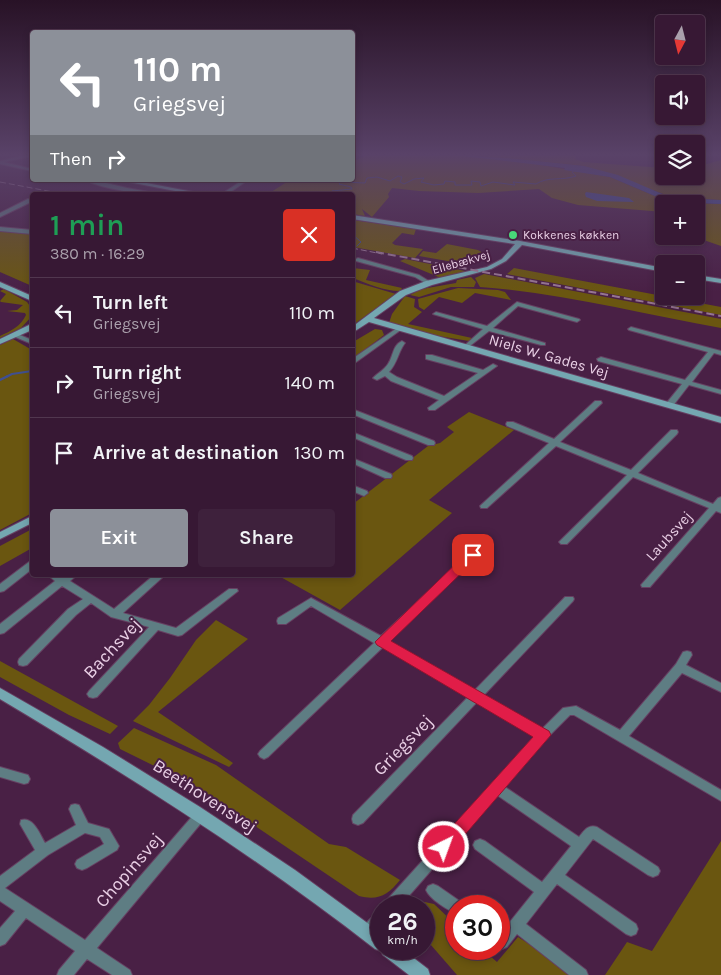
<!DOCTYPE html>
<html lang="en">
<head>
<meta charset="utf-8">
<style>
  body { margin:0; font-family:Karla,sans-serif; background:#3e213c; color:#f1f3f6; height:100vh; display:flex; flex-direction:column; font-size:19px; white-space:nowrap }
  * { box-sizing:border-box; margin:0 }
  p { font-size:16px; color:#aaa0ac }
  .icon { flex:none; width:28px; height:28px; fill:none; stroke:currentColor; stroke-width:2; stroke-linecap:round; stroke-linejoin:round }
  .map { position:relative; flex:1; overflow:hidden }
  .sheet { position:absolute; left:30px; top:192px; width:325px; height:385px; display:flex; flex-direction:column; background:#371834; border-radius:5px; box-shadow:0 2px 8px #0003,0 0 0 1px #51374f }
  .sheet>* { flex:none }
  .hud { position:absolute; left:30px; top:30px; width:325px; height:152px; border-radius:5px; box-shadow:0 2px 8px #0003,0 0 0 1px #51374f; background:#8c9099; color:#fff; overflow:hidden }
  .needle { width:32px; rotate:187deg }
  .fabs { position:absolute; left:655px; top:15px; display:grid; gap:10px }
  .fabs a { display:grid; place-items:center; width:50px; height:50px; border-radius:5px; background:#371834; box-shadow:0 2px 8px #0003,0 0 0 1px #51374f; font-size:25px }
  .speed { position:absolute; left:370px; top:895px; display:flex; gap:10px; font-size:25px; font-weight:700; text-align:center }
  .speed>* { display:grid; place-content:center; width:65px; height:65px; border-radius:50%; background:#371834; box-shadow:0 2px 8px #0003,0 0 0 1px #51374f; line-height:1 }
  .speed small { font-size:12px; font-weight:400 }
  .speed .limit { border:8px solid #d22; background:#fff; color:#111 }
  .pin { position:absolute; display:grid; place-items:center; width:42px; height:42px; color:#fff; margin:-21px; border-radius:10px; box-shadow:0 2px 8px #0006 }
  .me { position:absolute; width:55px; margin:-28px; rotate:42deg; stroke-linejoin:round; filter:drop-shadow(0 0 4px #0008) }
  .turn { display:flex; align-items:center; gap:18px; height:105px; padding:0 20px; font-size:22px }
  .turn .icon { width:65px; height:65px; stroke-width:2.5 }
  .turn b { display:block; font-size:35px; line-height:42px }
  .then { display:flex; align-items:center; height:48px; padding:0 20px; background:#0003; gap:10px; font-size:19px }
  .round { display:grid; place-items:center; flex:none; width:52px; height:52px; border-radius:5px; background:#3e213c }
  .headline { display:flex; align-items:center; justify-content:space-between; height:85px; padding:0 20px }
  h1 { font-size:30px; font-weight:600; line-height:38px; color:#1e9e55 }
  .primary-button { display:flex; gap:10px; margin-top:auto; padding:10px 20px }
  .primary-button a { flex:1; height:58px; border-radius:5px; background:#8c9099; color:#fff; font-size:20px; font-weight:600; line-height:58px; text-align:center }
  .primary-button a+a { background:#3e213c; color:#f1f3f6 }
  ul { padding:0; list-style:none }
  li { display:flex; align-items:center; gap:15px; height:70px; padding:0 20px; border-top:1px solid #51374f }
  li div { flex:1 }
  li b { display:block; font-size:19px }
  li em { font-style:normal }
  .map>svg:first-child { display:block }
</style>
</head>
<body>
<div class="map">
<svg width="721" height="975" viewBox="0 0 721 975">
  <rect width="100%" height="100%" fill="#492045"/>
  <path fill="#6a5610" d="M368,155h87l75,8 80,14 59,25 52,2v42l-23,-8 1,-12 5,-1v-7l-8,-2v-12h-32v8l-86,-7 -26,-7 -13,-9 -61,4 -59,-2 -27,-3 -4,6 1,3 -17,20 -10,-8 3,7 -12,-2 -1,-19 -84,-1 22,-14h62l1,-19z
    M471,155h105l-1,4 8,3 81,6v8h32v-9l25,-7v40l-46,-2 -91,-32z
    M353,220l63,9 -2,6 -12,-2 -10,10 3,2 28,4 -8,9 -62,-11z
    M0,231l32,3v52l-32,-14z
    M447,244l31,6 5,3 -13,12 -51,-9 4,-5 13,2z
    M405,259l65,13 -29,6 -41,-17z
    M353,268l17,2 -4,10 36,8 -2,3c-16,0 -32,-7 -47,-13z
    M514,268l207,39v8l-214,-41z
    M484,274l237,45v9c-80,-14 -159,-35 -241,-41l-5,-9z
    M471,277l5,5 -2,5h-23l-32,10 -9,-2 12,-6 34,-6 1,-3z
    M352,281l44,13 -43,31z
    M458,288l40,2 7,2 6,8 -36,-7 -13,10 -23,-6 -15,13 -5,-3 -1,-8z
    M4,289l23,13 5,7v7l-11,12 -21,10v-2c11,-5 21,-10 26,-21l-1,-2 -18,-2 10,-1 6,-5 -22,-3 -1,-1 6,-7 -6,-3z
    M405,296l10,3 -1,8 8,5 -14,12 64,14 -3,3 -43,-7 -37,-11 3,-9z
    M375,329l7,1 2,5 -31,24v-17z
    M13,339l19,11v163l-32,17v-185z
    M469,412l45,18 -85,70 23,13 -112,97 -63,-35h75l1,-71 75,-58 12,-3 14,-11 -7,-5z
    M32,529v19l-32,18v-20z
    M216,620l32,19 -90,73 75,51 -4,4 -96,-46 16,-16 21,-27 26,-38z
    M0,661l118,65 -8,8 -41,-19 -69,-38z
    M134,728l82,37 113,79 17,3 54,33c-12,15 -22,21 -41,16l-160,-108 -79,-39 -2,-6z
    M721,841v134h-116l22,-33 25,9z
    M420,901l14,3 22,21v24h26l15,13 21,-25 60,38h-121l-33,-38v-31h-8z"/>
  <path fill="#3f4f91" d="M455,155l62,4 67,7 34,9 49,21 8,2 46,2v4l-52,-2 -59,-25 -46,-7 1,-2z
    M586,192l43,6 5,4 -37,-1 -11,-4 -1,-3z"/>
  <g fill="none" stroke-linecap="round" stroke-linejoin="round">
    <path stroke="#3f4f91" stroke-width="1" d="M349,195l-17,-4 20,-2 -1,-2 -12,-3 2,-2 24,1 2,-5 10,-1 13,4 8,-5 4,1 -2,5 4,2 10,-5 10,-1 -3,4 13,3 10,-1 1,-3 10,1v3h17l-1,-4 9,1 1,4 12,-4 22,3 -2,-3 23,2c12,-8 26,-3 40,-8l-4,-4 2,-1
      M352,234l9,8 -4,4"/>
    <path stroke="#3f4f91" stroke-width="2" d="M6,377l6,-3 20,-3"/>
    <path stroke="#3f4f91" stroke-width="2.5" d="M0,380l8,-4"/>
    <g stroke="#664062" stroke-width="2">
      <path id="street" d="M25,155h7v1l-28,6 28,7v2l-32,-7v-3z
        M85,180h8l34,8 38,7c-22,0 -62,-6 -80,-15z
        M243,180h5l-22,15h-6z
        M28,199l4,2v2h-3l-29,14v-4z
        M0,227l32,3v4l-32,-3z
        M358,258l61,17 13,8 -5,1 -12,-7 -59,-16v-2z
        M517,302l62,17 1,1 -3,2 -59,-16 -25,22 52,15v2h-4l-52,-14 -23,18 -2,-1v-2l19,-17 -50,-15 3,-2 51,14z
        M400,326l3,2 -1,1 -50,36v-6z
        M631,327l90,24v4l-7,-2 -22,29 29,8v4l-32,-9 -17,22h-6l-1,-2 17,-21 -84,-23 -1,-2 4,-2 84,23 23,-28 -79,-22 -1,-1z
        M15,333l17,7v4l-19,-8 -1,-1z
        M402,341l3,2c-7,9 -7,19 -16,29l8,5 47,19 34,-23 -52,-14v-4h6l51,15 10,-6 4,2 -62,44h-6l-1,-2 11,-8 -48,-19 -6,-5 -8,4 -4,-2c5,-5 11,-8 15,-14 6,-9 4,-18 14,-23z
        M595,401h6l1,2 -42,39 71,28 40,-40h6l1,2 -1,2 -39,39 75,31 5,-6 3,-1v16l-5,-2 -66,76h-8l-1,-2 68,-77 -76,-31 -66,67h-6l-2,-2 2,-2 66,-65 -71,-29 -69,62h-6l-1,-2 69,-63 -42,-17 -1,-2 1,-2h6l41,17z
        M352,409l82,32 1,2 -1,2h-6l-76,-31z
        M352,432l60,24 1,2 -1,2h-6l-54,-23z
        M352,458l39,16 1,2 -1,2h-6l-33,-15z
        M352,485l15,6 1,2 -4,3 -12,-5z
        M473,552l5,3 -2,2 -87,84 86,49 90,-93h8l1,2 -1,2 -89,94 58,34 21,-21 13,-2 44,24 56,-66 7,-12 4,-1 4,1 1,3 -6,10 35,18v9l-39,-19 -53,63 92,54v11l-147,-86h-4l-23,23 -42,49 74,50c5,-6 9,-13 18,-10l61,40 2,4 -2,4 -5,2 -5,-2 -55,-36 -28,36 71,49 2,5 -2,5 -5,2 -5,-2 -69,-50 -31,40 60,46 2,5h-19l-52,-41 -10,13 -5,2 -3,-1v-16l2,1 33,-41 -59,-43 -2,-4 2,-4 5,-2 5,2 57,41 29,-36 -74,-51 -97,111h-16l2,-5 149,-165 -58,-34 -114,121 -5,2 -5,-2 -1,-4 1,-4 115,-118 -85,-50 -115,110 -4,2 -4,-2 -2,-3 2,-3 114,-108 -63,-37 -25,18h-8l-1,-3 1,-3 33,-20 70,38 89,-83z
        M32,561v8l-28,22 -4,1v-8l29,-22z
        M48,575h12l2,1 3,-1h12l-7,6 44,28 40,-34h11l-42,38 53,15 53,-39h8l1,2 -56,44 -4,1 -20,-6 -61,67 -4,1 -4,-1 -2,-3 2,-3 60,-64 -38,-10 -20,-14 -15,12 -49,50 -4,1 -4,-1 -1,-3 1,-3 49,-50 15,-10 -21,-13 -58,47 -4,1v-10l55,-43z
        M0,767l28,8 2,4 -2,4 -4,1 -24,-7z
        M75,804l4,1 9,18 21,6 10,17 -2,4 -30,18 -5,2 -5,-2 -2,-4 2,-4 27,-16 -4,-7 -15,-4 -37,22 -43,33 80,52 111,-128 5,-2 5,2 1,4 -110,132 33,22 2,5h-20l-25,-16 -13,16h-17l2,-5 16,-19 -49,-33 -21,26 -5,2v-18l15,-17 -15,-10v-25l35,-26 -15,-26 1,-4c12,-4 19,14 24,23l31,-18 -7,-16 2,-4z
        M433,884l5,2 23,16 2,4h-7v7c-9,-3 -26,-14 -30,-23l2,-4z
        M381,911v17l-8,9 -5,2 -5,-2 -2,-5c3,-8 12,-17 20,-21z"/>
    </g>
    <g stroke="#664062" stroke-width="2">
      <path id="secondary" d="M118,180h13l78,15h-13z
        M352,215l168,26 144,27v4l-142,-27 -16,16 -15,8 -59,16 -26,10 -32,23 347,99v6l-352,-101 -17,11v-6l48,-36 26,-10 61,-14 15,-8 13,-15 -163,-25z
        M696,275l25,4v4l-25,-4z
        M0,282l32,14v5l-32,-14z
        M29,325h3v5l-32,14v-5z
        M32,516v7l-32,16v-7z
        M0,688l103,59 97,60 95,63 86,63v16h21l26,20 2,6h-21l-26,-20 -2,-4 -6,-2c-119,-93 -246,-173 -375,-250z"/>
    </g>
    <use href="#street" fill="#5e7d83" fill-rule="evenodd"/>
    <use href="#secondary" fill="#74a7b1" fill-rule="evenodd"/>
    <path stroke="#967592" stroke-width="1" stroke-dasharray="6 3" stroke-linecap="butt" d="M0,182l69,13
      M352,248l30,6"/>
    <path stroke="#967592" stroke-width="2" stroke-dasharray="8 4" stroke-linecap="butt" d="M376,252l345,64"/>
  </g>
  <linearGradient id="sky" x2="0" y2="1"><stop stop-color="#281226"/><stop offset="0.53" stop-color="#594268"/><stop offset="1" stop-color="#594268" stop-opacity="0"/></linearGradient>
  <rect width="721" height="292" fill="url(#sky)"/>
  <path fill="#e11d48" stroke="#92132f" d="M473,551l6,4 -2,3 -86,83 158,90 2,4 -101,117 -6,3 -6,-3 -3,-5 3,-5 95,-105 -156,-92 -2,-3 93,-90z"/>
  <circle fill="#48d779" stroke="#492045" stroke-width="2" cx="513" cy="235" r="5"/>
  <g text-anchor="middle" stroke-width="4" stroke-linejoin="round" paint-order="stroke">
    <g font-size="12" fill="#ead0e6" stroke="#492045" text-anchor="start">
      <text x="523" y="239">Kokkenes køkken</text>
    </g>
    <g font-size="12" fill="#ead0e6" stroke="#492045">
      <text transform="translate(461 262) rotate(-16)" y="4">Ellebækvej</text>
    </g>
    <g font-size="15" fill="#ead0e6" stroke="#492045">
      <text transform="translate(549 356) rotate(16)" y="5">Niels W. Gades Vej</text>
      <text transform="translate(669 536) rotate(-48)" y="5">Laubsvej</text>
    </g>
    <g font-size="18" fill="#ead0e6" stroke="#492045">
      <text transform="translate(112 648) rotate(-47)" y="6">Bachsvej</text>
      <text transform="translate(403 745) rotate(-46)" y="6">Griegsvej</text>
      <text transform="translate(205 796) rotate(33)" y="6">Beethovensvej</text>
      <text transform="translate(129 870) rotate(-49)" y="6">Chopinsvej</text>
    </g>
  </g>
</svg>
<div class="fabs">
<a><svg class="needle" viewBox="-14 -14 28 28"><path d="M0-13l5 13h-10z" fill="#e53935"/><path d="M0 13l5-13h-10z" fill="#aaa0ac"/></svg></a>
<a><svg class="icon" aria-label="sound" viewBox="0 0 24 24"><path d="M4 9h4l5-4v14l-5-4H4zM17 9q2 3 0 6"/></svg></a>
<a><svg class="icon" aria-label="layers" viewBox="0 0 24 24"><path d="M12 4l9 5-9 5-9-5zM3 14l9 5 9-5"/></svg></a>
<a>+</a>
<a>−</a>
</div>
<div class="speed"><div>26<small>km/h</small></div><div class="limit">30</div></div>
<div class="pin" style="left:473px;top:555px;background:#d93025"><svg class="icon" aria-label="arrive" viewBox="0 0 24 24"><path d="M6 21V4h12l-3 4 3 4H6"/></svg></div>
<svg class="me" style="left:444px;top:847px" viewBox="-20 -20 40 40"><circle r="17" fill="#e11d48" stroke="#fff" stroke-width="3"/><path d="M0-11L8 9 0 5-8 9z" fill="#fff"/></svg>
<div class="hud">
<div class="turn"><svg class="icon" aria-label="left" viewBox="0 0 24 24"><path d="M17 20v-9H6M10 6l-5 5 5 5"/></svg><div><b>110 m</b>Griegsvej</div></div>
<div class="then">Then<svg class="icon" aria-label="right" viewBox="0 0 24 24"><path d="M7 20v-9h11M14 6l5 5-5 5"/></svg></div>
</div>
<section class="sheet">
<div class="headline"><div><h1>1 min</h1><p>380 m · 16:29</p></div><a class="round" style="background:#d93025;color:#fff"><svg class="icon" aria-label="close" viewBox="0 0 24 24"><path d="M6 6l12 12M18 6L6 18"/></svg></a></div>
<ul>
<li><svg class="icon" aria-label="left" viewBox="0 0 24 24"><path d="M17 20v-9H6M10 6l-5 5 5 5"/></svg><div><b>Turn left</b><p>Griegsvej</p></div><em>110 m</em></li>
<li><svg class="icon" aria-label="right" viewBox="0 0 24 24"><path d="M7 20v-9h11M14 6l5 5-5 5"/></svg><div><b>Turn right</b><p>Griegsvej</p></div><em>140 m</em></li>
<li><svg class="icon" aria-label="arrive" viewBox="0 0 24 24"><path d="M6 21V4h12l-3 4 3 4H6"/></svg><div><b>Arrive at destination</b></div><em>130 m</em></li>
</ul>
<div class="primary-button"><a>Exit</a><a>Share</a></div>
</section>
</div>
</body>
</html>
